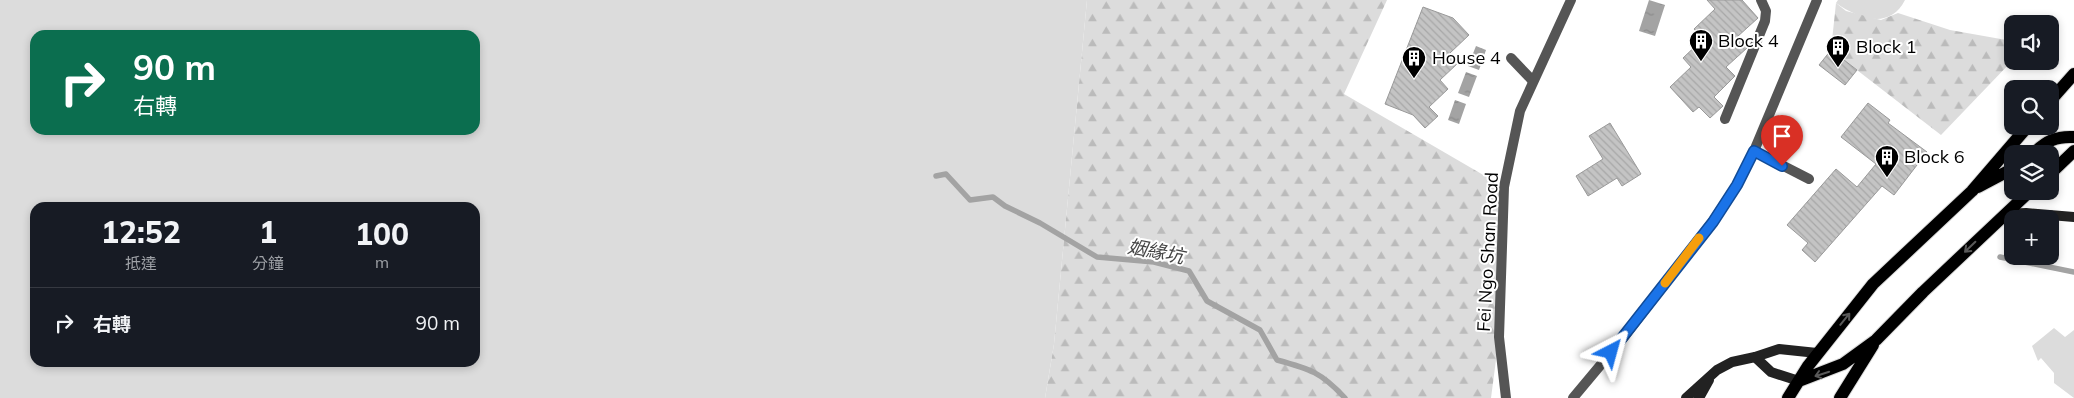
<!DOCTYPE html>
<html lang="zh-TW">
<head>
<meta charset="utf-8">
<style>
  body { margin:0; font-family:Mulish,"Noto Sans TC",sans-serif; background:#20242c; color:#f1f3f6; height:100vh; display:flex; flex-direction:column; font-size:19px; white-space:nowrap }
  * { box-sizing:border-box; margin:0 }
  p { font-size:16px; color:#9ea1a6 }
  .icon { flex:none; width:28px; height:28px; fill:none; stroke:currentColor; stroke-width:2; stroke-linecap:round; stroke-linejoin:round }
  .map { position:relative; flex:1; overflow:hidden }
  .side { position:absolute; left:30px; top:202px; width:450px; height:165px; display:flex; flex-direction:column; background:#171b24; border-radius:15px; box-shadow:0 2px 8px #0003 }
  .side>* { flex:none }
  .banner { position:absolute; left:30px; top:30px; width:450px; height:105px; border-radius:15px; box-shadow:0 2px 8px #0003; background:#0b6e4f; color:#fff; overflow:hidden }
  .tools { position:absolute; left:2004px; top:15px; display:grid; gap:10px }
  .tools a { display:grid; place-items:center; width:55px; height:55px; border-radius:10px; background:#171b24; box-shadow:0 2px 8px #0003; font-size:25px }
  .pin { position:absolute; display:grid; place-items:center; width:42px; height:42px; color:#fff; margin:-51px -21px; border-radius:50% 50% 50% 0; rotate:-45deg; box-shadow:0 0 5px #0007 }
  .pin .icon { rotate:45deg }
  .me { position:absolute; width:55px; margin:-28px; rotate:39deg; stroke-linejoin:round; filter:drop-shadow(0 0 4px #0008) }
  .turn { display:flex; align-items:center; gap:18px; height:105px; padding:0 20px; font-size:22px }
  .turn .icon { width:65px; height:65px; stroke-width:2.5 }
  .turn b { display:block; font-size:35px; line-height:42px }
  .eta { display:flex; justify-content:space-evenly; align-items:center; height:85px; text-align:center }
  .eta b { font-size:30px; font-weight:800; line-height:35px }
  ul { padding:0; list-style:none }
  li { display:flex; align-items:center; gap:15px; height:70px; padding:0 20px; border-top:1px solid #363941 }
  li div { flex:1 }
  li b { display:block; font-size:19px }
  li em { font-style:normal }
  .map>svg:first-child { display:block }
</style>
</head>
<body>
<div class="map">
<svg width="2074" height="398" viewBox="0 0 2074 398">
  <defs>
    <pattern id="forest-firs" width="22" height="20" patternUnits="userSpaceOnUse" patternTransform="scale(1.25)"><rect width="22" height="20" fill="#dcdcdc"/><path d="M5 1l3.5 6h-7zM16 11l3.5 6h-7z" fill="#bbb"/></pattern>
    <pattern id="water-ripples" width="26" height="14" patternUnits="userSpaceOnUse" patternTransform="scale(1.25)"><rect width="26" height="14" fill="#a3a3a3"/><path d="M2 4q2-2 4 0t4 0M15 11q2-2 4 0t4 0" fill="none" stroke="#8b8b8b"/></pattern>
    <pattern id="building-back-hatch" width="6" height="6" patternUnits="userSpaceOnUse" patternTransform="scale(1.25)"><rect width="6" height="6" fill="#c4c4c4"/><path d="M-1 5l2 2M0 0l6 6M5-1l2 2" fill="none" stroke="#a7a7a7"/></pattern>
  </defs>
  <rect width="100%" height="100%" fill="#fff"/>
  <path fill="#dcdcdc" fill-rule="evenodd" d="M0,0h1087l-33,344 -9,54h-1045zM35,35h440v95h-440zM35,208h440v154h-440z
    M1838,0h67c-15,30 -46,19 -69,3z
    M2054,328l11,9 9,-7v68l-20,-15v-10l-13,-15 -3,3 -6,-15z"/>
  <path fill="url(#forest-firs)" d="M1087,0h300l-43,94 160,93 -5,150 -8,61h-446l9,-54z
    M1836,3l10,8 35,9 17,-7 52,17 62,11v20l-71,74 -110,-85z"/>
  <path fill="url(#water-ripples)" d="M1649,0l16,5 -10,31 -16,-5z
    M1476,46l10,4 -7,20 -11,-4z
    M1466,72l11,4 -8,21 -11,-4z
    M1455,100l11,4 -7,20 -11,-4z"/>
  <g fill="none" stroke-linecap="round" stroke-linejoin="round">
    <path stroke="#a3a3a3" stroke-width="5.5" d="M936,176l10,-2 24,26 23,-3 12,9 35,17 57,34 57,5 35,9 18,30 53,29 17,30c33,9 44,12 68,38
      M2000,257l74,15"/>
  </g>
  <path fill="url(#building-back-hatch)" stroke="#999" d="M1707,0h35l16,18 -21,19 10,11 -21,19 9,9 -21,21 9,9 -13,12 -11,-11 -6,5 -23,-25 21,-20 -8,-9 20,-19 -9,-10 21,-20z
    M1423,7l30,11 16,17 -19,18 8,10 -18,17 8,9 -19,18 9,9 -13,12 -12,-13 -28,-11z
    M1831,50l26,20 -12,15 -26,-20z
    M1868,103l22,17 -2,3 39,29 -33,43 -12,-9 -67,76 -13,-12 6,-7 -21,-18 49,-56 21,18 19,-23 -35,-27z
    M1610,123l31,51 -19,12 -5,-8 -29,18 -12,-20 27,-17 -14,-23z"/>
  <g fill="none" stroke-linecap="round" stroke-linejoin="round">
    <g stroke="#dbdbdb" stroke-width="14">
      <path id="primary" d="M2050,101l24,-27
        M2033,154c13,-13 23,-18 41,-17
        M2050,174l24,-23
        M1978,187l34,-18
        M1799,381l44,-17 33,-24 47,-48 107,-101
        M1788,398l20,-32 65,-82 99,-93 56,-65
        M1840,398l33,-53"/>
    </g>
    <path stroke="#555" stroke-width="10" d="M1511,58l21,22
      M1725,119l40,-98 1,-10 -5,-11
      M1754,151l55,28"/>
    <path stroke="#555" stroke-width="10" d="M1506,398l-7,-61 5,-150 16,-76 51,-111
      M1573,398l51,-61 89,-116 24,-36 17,-34 63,-151"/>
    <path stroke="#222" stroke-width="10" d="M2005,214l21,-1 48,4
      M1755,357l16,15 28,9
      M1686,398l31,-28 15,-8 23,-5 24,-8 38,4
      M1699,398l10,-18"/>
    <use href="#primary" stroke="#000" stroke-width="12"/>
  </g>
  <defs><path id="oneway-shaft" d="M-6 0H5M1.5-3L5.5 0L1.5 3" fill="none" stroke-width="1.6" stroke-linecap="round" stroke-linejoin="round" transform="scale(1.25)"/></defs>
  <g stroke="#595959">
    <use href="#oneway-shaft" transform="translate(1970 247) rotate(136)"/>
    <use href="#oneway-shaft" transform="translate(1845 319) rotate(-51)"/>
    <use href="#oneway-shaft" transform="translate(1822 374) rotate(162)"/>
  </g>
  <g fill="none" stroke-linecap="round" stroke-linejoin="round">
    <g stroke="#114b97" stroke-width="12">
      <path id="route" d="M1611,352l102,-130 24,-37 17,-34 28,15"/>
    </g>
    <use href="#route" stroke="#1a73e8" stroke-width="9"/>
    <path stroke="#f59e0b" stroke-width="9" d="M1665,283l34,-45"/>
  </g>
  <defs>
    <g id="building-pin" transform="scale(1.25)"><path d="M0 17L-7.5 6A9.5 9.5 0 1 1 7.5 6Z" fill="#000" stroke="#fff"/><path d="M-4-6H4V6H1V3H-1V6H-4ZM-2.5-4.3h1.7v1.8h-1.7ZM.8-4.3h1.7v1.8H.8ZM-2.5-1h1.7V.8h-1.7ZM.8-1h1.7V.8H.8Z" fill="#fff"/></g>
  </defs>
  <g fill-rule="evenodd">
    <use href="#building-pin" x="1701" y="41"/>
    <use href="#building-pin" x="1838" y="47"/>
    <use href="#building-pin" x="1414" y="58"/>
    <use href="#building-pin" x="1887" y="157"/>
  </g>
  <g text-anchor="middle" stroke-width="4" stroke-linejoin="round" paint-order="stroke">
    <g font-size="18" fill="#000" stroke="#fff" text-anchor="start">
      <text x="1718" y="47">Block 4</text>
      <text x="1856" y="53">Block 1</text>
      <text x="1432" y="64">House 4</text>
      <text x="1904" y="163">Block 6</text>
    </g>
    <g font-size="18" fill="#000" stroke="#fff">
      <text transform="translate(1488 252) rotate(-87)" y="6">Fei Ngo Shan Road</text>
    </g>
    <g font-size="19" font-style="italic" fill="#444" stroke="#fff">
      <text transform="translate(1156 251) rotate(11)" y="7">姻緣坑</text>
    </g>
  </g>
</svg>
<div class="tools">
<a><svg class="icon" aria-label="sound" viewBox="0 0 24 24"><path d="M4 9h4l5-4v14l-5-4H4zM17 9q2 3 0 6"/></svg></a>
<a><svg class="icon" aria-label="search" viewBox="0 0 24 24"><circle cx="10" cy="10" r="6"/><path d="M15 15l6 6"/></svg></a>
<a><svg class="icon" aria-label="layers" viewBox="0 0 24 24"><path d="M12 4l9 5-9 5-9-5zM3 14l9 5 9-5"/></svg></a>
<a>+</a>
</div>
<div class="pin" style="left:1782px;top:166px;background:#d93025"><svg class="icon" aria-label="arrive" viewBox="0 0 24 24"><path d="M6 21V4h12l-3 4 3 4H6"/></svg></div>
<svg class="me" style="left:1611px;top:352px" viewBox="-20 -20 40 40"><path d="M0-17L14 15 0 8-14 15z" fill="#1a73e8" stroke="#fff" stroke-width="4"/></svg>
<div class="banner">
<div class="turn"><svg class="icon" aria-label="right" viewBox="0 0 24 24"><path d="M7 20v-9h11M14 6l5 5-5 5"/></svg><div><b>90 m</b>右轉</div></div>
</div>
<section class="side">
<div class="eta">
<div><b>12:52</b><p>抵達</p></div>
<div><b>1</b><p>分鐘</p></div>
<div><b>100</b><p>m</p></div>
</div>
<ul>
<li><svg class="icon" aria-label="right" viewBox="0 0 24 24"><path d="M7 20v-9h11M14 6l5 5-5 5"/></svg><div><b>右轉</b></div><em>90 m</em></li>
</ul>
</section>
</div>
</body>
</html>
